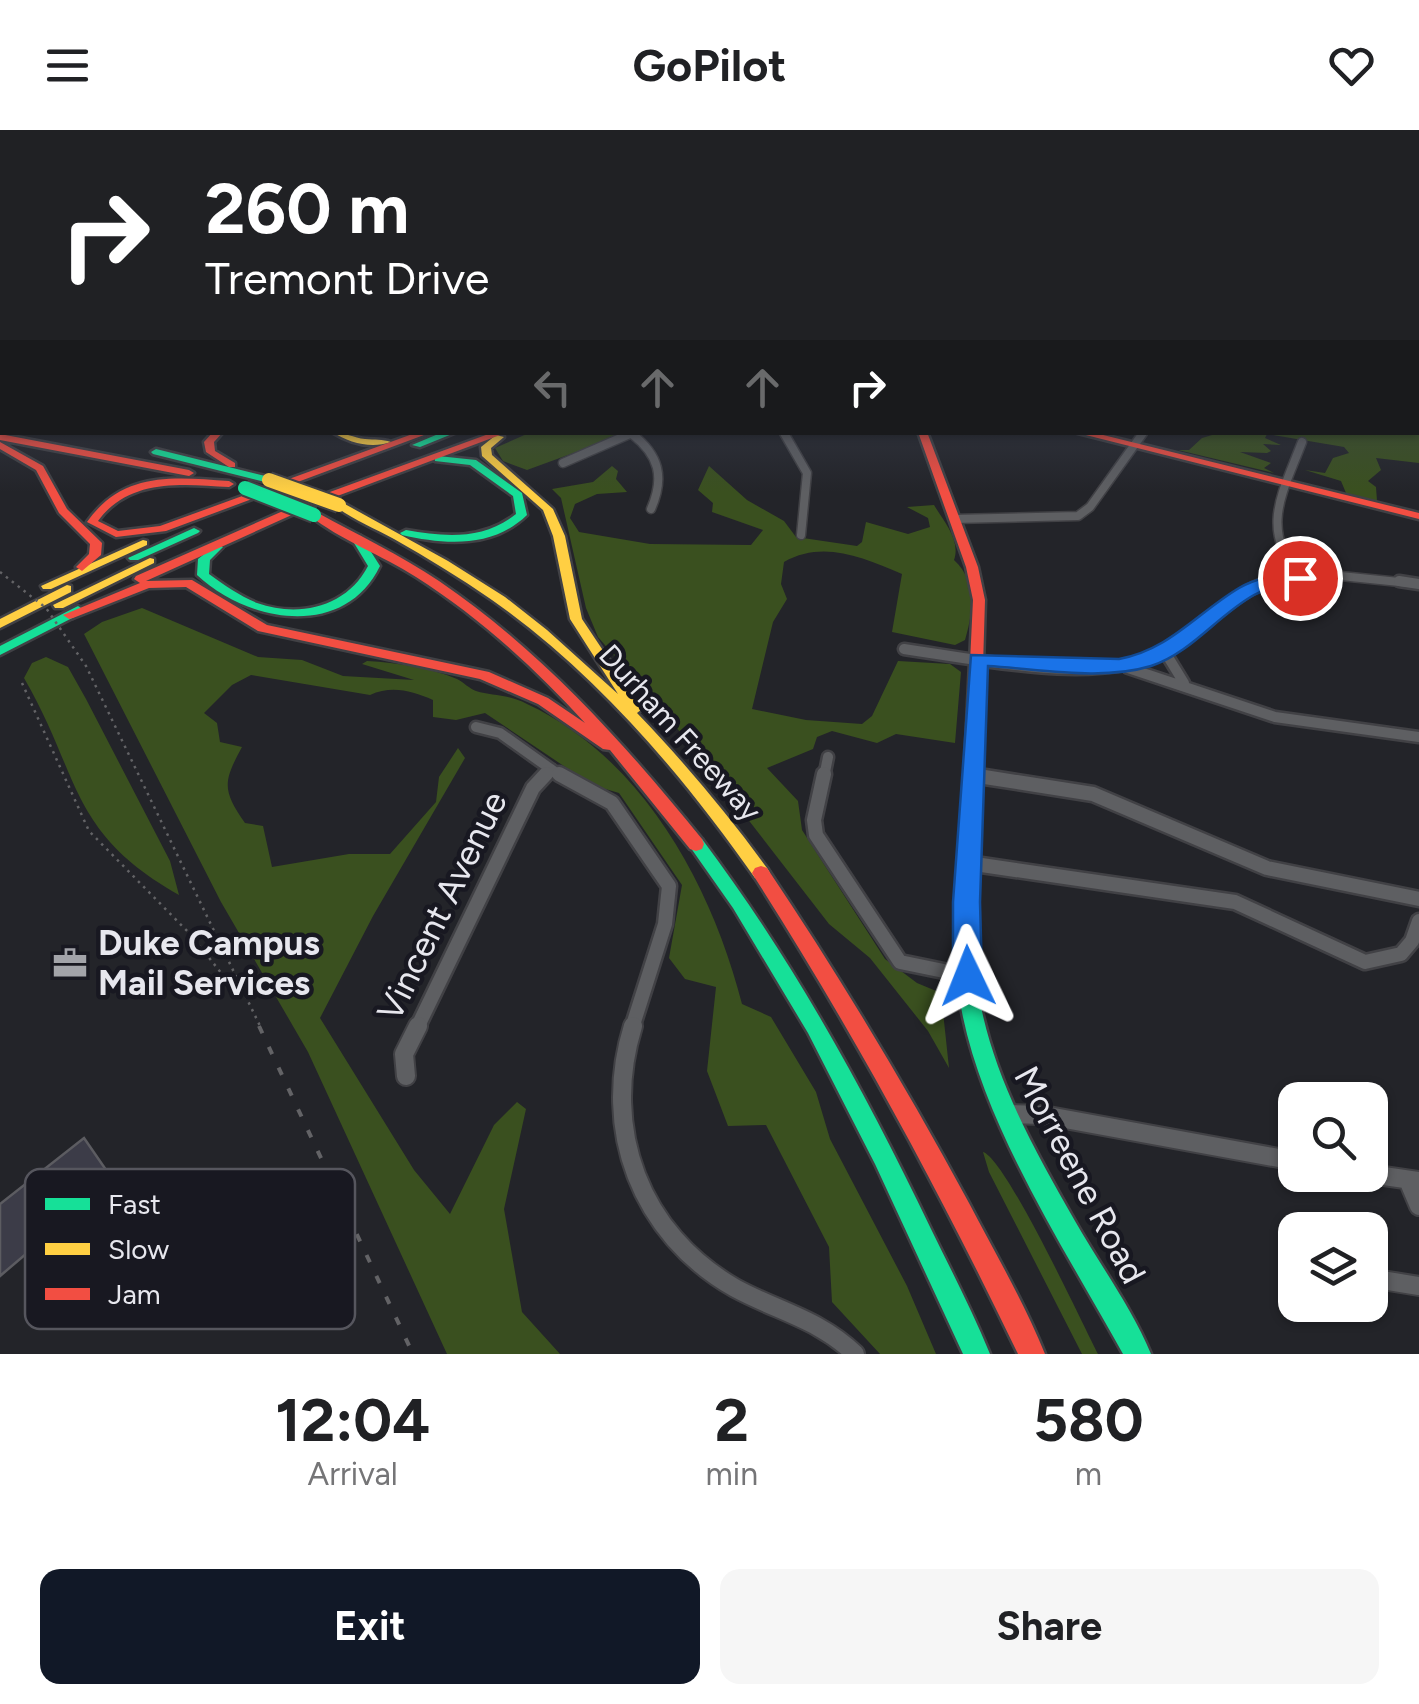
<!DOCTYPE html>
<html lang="en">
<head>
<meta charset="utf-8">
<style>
  body { margin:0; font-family:Figtree,sans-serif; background:#f6f6f6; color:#202124; height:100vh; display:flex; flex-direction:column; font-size:38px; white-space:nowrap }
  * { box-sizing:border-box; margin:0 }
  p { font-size:32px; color:#757577 }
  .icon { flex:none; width:55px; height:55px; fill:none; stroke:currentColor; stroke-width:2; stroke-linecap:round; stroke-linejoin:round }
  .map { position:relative; height:1224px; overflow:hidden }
  .side { display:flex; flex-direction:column; background:#fff; flex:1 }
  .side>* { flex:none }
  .guide { position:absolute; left:0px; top:0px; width:1420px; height:305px; box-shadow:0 2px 8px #0004; background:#202124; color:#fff; overflow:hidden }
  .controls { position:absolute; left:1278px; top:952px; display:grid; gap:20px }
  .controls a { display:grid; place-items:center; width:110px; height:110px; border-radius:20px; background:#fff; box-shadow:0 2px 8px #0004; font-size:50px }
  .pin { position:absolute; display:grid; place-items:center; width:85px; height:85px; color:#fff; margin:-42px; border:5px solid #fff; border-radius:50%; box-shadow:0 2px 10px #0007 }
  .me { position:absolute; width:110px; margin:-55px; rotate:358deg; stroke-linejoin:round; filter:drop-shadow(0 0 8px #0008) }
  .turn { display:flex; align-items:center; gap:35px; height:210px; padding:0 40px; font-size:45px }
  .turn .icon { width:130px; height:130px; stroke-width:2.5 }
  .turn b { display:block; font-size:70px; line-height:85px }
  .lanes { display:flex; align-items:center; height:95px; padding:0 40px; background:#0003; justify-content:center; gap:50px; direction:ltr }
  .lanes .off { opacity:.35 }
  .eta { display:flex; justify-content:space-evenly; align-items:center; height:170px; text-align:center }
  .eta b { font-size:60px; font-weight:700; line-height:70px }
  .action { display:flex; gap:20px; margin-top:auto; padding:20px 40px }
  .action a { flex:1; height:115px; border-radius:20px; background:#111827; color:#fff; font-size:40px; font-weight:700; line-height:115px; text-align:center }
  .action a+a { background:#f6f6f6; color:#202124 }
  header { display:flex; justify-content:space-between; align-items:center; height:130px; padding:0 40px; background:#fff; font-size:45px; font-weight:700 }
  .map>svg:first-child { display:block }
</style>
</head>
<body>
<header><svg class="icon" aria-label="menu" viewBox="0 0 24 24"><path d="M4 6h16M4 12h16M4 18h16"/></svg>GoPilot<svg class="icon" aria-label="heart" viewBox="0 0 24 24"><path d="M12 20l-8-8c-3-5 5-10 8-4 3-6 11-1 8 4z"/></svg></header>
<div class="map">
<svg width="1419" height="1224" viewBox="0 0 1419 1224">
  <rect width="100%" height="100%" fill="#232429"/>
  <path fill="#3a501f" d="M1419,194v139l-43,-5 5,12 -13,11 8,6 1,14 -31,-8 -5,-12 -36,-11 20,3 8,-15 16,-5 -5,-6 -77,-13 -2,4 16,7 -18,-1 8,7 -4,2 -27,-1 31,11 -7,5 10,5 -96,-23h11l13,-12 17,-5 199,-1z
    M529,303h99l-101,37 -24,-9 -8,-13z
    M612,336l6,5 -2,8 11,13 -30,2 -22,10 -5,14 9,14 71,12 101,1 12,-15 -51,-18 1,-9 -15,-13 11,-24 38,34 37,21 12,16 61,9 5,-4 4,-20 42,12 22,-7 -2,-9 -21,-11 27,-2c10,17 27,35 20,55 23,20 19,54 11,80l-10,5 -63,-13 10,-58c-40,-17 -79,-34 -118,-12l-3,22 6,15 -14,23 -21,87 54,11 56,4 10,-8 26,-55 52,3 11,8 -6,71 -59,-9 -19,9 -45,-12 -15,6 -4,12 -46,19 31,33 4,29 83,129 32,24 24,10 8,75 -21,-37 -58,-73 -41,-34 -148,-191 -83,-96 -12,-29 -25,-110 -9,-9 41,-7z
    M142,478l116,49 44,3 41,16 71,4 -52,-16 5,-3c32,2 61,6 90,18 6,3 13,10 19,12 16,5 32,3 51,13 116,54 185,182 215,300l29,13 45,75 14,47 77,147 29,68h-56l-48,-52 -3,-55 -63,-122 -38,1 -21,-55 9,-84 -31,-8 -16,-21 13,-73 -63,-92 -27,-8 -107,-72 -29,7 -23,-3v-17c-21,-9 -41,-15 -63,-5l-119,-20 -19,10 -28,28 13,10 3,19 22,5c-19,35 -20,43 3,76l18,3 9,41 77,-13h41l46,-52 3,-25 19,-29 7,10 -92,158 -53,102 94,152 36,44 44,-89 23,-23 9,7 -22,100 18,103 38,42h-113l-139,-302 -87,-150 -137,-268 18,-12z
    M46,527l22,10 18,32 84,162 9,34c-111,-63 -98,-119 -155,-217l8,-15z
    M983,1022c23,7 99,171 115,202h-16l-93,-182z"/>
  <path fill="#3c3c48" stroke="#5c5c61" stroke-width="2.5" d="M84,1008l29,42 -113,96v-72z"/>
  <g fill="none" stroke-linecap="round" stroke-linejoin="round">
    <g stroke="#414145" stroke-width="9">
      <path id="street-far4" d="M783,302l2,4
        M626,306l9,-4
        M1141,306l3,-4"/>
    </g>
    <g stroke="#414145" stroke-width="11">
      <path id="street-far3" d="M784,303l23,40 -6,62
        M632,304c27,21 33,43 19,75
        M563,333l69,-30
        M954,389l124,-3 12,-9 53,-74
        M1299,448c-39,-51 -17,-83 3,-136
        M1263,454l68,-9 88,9"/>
    </g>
    <g stroke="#414145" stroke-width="15">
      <path id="street-far2" d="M1399,451l20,3
        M904,519c72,10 192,37 259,4 39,-19 65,-59 108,-72
        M1165,522l19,31
        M1128,538l147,49 144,20
        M476,597l24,6 62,44
        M972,645l12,2
        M544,647l7,-8
        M824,647l4,-20"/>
    </g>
    <g stroke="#414145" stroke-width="19">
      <path id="street-far1" d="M559,644l53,29 57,83 -4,38 -33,104
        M824,644l-10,46 2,15 84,127 68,14
        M972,645l121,19 174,74 152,31
        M968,733l267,39 130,60 36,-8 11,-13 7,-20
        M417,898l116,-240 13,-14"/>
    </g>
    <g stroke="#414145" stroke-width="22">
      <path id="street" d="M633,896c-32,103 7,208 102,262 42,23 84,31 120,66
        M406,946l-2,-22 14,-28
        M1006,984l37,1 252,46
        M1370,1044l49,7
        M1408,1050l11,26
        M1370,1148l49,8"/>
    </g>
    <g stroke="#414145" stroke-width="5">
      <path id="fast" d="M2,278v6l-2,1v-6z
        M443,302h14l-37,15 -8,-2z
        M156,319l117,29 1,2 -5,3 -116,-29 -2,-2z
        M438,326l38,4 46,33 5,22c-34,33 -81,30 -125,20l-2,-2 6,-3c40,7 77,10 110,-16l-3,-18 -43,-31 -35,-4v-4z
        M194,398l6,3 -2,2 -60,27h-8l-2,-2z
        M357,405l4,1 19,30c-36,74 -132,57 -183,9l1,-16 19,-15 6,3 -13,13 -1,14c15,11 31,22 48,29 42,15 90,4 111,-37l-17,-28z
        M78,476l6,4 -2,3 -82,42v-9z
        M970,691l6,2 2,5c-2,56 -8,113 1,168 14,81 56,155 96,225 25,44 57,87 76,133h-28c-59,-107 -146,-237 -164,-359 -8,-55 -1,-112 3,-167l2,-5z
        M696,707l6,2c92,123 163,252 229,390 20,41 42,83 59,125h-27l-88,-190 -67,-131 -75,-125 -45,-64 2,-5z"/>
    </g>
    <g stroke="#414145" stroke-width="5">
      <path id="slow" d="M332,302c12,0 22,6 33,7 10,1 17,0 26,3 -20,7 -41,1 -59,-10z
        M496,305l8,2 -13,11 1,7 61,54 12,27 17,83 60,90 -5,4c47,49 90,100 130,155l3,5 -3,5 -6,2 -6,-2c-73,-104 -159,-205 -263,-278 -32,-22 -64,-42 -98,-61 -20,-11 -43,-20 -60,-34l9,-2 105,58 57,36 42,33 71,64 -48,-75 -17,-83 -10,-26 -61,-54 -1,-9z
        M143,410l4,1v4l-96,44h-8l-2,-3z
        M150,428l4,1v4l-91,45h-8l-2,-3z
        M67,455l4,1v6l-71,36v-9z"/>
    </g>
    <g stroke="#414145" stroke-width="5">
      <path id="jam" d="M213,302h10l-9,10 1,9 20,12v4h-6l-23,-15 -2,-10z
        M418,302h14l-266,99 -50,6 -29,-15c36,-51 86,-45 142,-41l5,3 -5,3c-47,-3 -100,-9 -131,34l20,10 42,-5z
        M494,302h14l-192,72 -170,77 46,-1 75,45 222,47 59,26 37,25c-50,-55 -106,-106 -169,-146 -34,-22 -76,-37 -107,-62l9,-2c40,22 82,42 121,68 103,70 185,162 263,258l2,5 -2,5 -6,2 -6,-2 -80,-99 -7,-1 -65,-45 -58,-25 -222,-48 -72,-44 -37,1 -76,30 -4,1 -6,-4 77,-32 -6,-4 2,-3 172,-76z
        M918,302h9l51,135 7,33 -7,228 -2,5 -6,2 -6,-2 -2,-5 11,-228 -7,-33z
        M1074,302h17l328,81v6z
        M0,304l189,36 5,3 -5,3 -189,-36z
        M0,312l43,24 24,43 35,34 -1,12 -19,16 -6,-4 13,-13 1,-10 -31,-31 -23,-43 -36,-21z
        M761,736l6,2c73,109 140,220 202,335 26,50 55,99 76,151h-27c-79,-164 -165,-323 -263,-476l-3,-5 3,-5z"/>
    </g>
    <use href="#street-far4" stroke="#5e5f62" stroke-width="6"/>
    <use href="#street-far3" stroke="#5e5f62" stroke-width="8"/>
    <use href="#street-far2" stroke="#5e5f62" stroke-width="10"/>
    <use href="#street-far1" stroke="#5e5f62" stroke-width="14"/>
    <use href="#street" stroke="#5e5f62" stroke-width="18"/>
    <use href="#fast" fill="#16e098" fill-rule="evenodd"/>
    <use href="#slow" fill="#ffcf43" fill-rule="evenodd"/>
    <use href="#jam" fill="#f24e42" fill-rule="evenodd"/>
    <path stroke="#636366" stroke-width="2.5" stroke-dasharray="2.5 5" stroke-linecap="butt" d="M0,442l46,36 40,58 175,362
      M22,553l67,148 101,103 32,40"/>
    <path stroke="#636366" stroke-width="4" stroke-dasharray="8 15" stroke-linecap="butt" d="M259,896l154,328"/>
    <g stroke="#414145" stroke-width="18" stroke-linecap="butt">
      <path id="fast-bridge" d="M245,358l69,27"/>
    </g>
    <g stroke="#414145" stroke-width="18" stroke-linecap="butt">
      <path id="slow-bridge" d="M269,350l70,25"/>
    </g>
    <use href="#fast-bridge" stroke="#16e098" stroke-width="14"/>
    <use href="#slow-bridge" stroke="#ffcf43" stroke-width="14"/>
  </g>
  <linearGradient id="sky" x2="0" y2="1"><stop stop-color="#131417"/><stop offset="0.53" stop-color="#3f4554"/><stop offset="1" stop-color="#3f4554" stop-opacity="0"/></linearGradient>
  <rect width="1419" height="362" fill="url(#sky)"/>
  <path fill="#1a73e8" stroke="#114b97" stroke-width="2.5" d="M1300,442l6,2v8c-18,4 -36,4 -52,13 -36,20 -63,58 -103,71 -49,15 -111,3 -163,0l-8,236 2,74 -4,10 -10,3 -11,-3 -4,-10v-74l18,-247 148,4c50,-9 78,-46 120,-71 19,-11 39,-13 61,-16z"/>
  <defs>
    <g id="office-bare" transform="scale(2.7)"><path d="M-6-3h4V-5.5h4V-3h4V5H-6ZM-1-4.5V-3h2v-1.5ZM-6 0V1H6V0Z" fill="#a2a3a9" stroke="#181821" stroke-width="2.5" paint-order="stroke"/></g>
  </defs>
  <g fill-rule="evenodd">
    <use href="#office-bare" x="70" y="833"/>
  </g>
  <g text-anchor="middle" stroke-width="9" stroke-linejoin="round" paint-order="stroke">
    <g font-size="30" fill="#e7e7ee" stroke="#181821">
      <text transform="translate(680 603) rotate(48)" y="10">Durham Freeway</text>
    </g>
    <g font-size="35" fill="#e7e7ee" stroke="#181821">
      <text transform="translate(442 776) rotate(-64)" y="12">Vincent Avenue</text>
      <text transform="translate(1080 1045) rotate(62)" y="12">Morreene Road</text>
    </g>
    <g font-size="35" font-weight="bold" fill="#e7e7ee" stroke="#181821" text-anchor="start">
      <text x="98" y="825">Duke Campus<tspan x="98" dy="40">Mail Services</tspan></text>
    </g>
  </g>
  <rect x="25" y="1039" width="330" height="160" rx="15" fill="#181821" stroke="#56565e" stroke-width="2.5"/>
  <rect x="45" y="1068" width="45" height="12" fill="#16e098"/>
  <rect x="45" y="1113" width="45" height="12" fill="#ffcf43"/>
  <rect x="45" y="1158" width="45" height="12" fill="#f24e42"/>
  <g font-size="28" fill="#e7e7ee">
    <text x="108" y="1084">Fast</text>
    <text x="108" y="1129">Slow</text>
    <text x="108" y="1174">Jam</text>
  </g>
</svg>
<div class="controls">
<a><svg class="icon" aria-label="search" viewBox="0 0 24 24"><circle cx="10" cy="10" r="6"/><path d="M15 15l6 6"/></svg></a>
<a><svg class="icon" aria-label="layers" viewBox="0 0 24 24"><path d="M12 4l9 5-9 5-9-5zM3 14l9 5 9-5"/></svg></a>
</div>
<div class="pin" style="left:1300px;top:448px;background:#d93025"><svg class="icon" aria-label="arrive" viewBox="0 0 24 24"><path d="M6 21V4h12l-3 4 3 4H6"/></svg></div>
<svg class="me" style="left:968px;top:846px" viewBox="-20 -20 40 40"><path d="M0-17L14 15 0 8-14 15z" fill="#1a73e8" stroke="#fff" stroke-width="4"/></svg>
<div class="guide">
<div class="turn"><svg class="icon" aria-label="right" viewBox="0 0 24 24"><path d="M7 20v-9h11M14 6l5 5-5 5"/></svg><div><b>260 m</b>Tremont Drive</div></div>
<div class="lanes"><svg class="icon off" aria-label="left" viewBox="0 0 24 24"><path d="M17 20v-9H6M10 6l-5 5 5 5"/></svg><svg class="icon off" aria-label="ahead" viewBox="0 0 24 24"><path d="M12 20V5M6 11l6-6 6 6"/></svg><svg class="icon off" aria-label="ahead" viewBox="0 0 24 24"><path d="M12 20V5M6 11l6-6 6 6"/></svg><svg class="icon" aria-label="right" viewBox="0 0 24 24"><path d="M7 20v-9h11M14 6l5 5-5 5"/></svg></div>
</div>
</div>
<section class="side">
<div class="eta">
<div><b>12:04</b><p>Arrival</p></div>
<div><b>2</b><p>min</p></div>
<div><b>580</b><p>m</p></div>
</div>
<div class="action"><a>Exit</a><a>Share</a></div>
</section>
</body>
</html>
